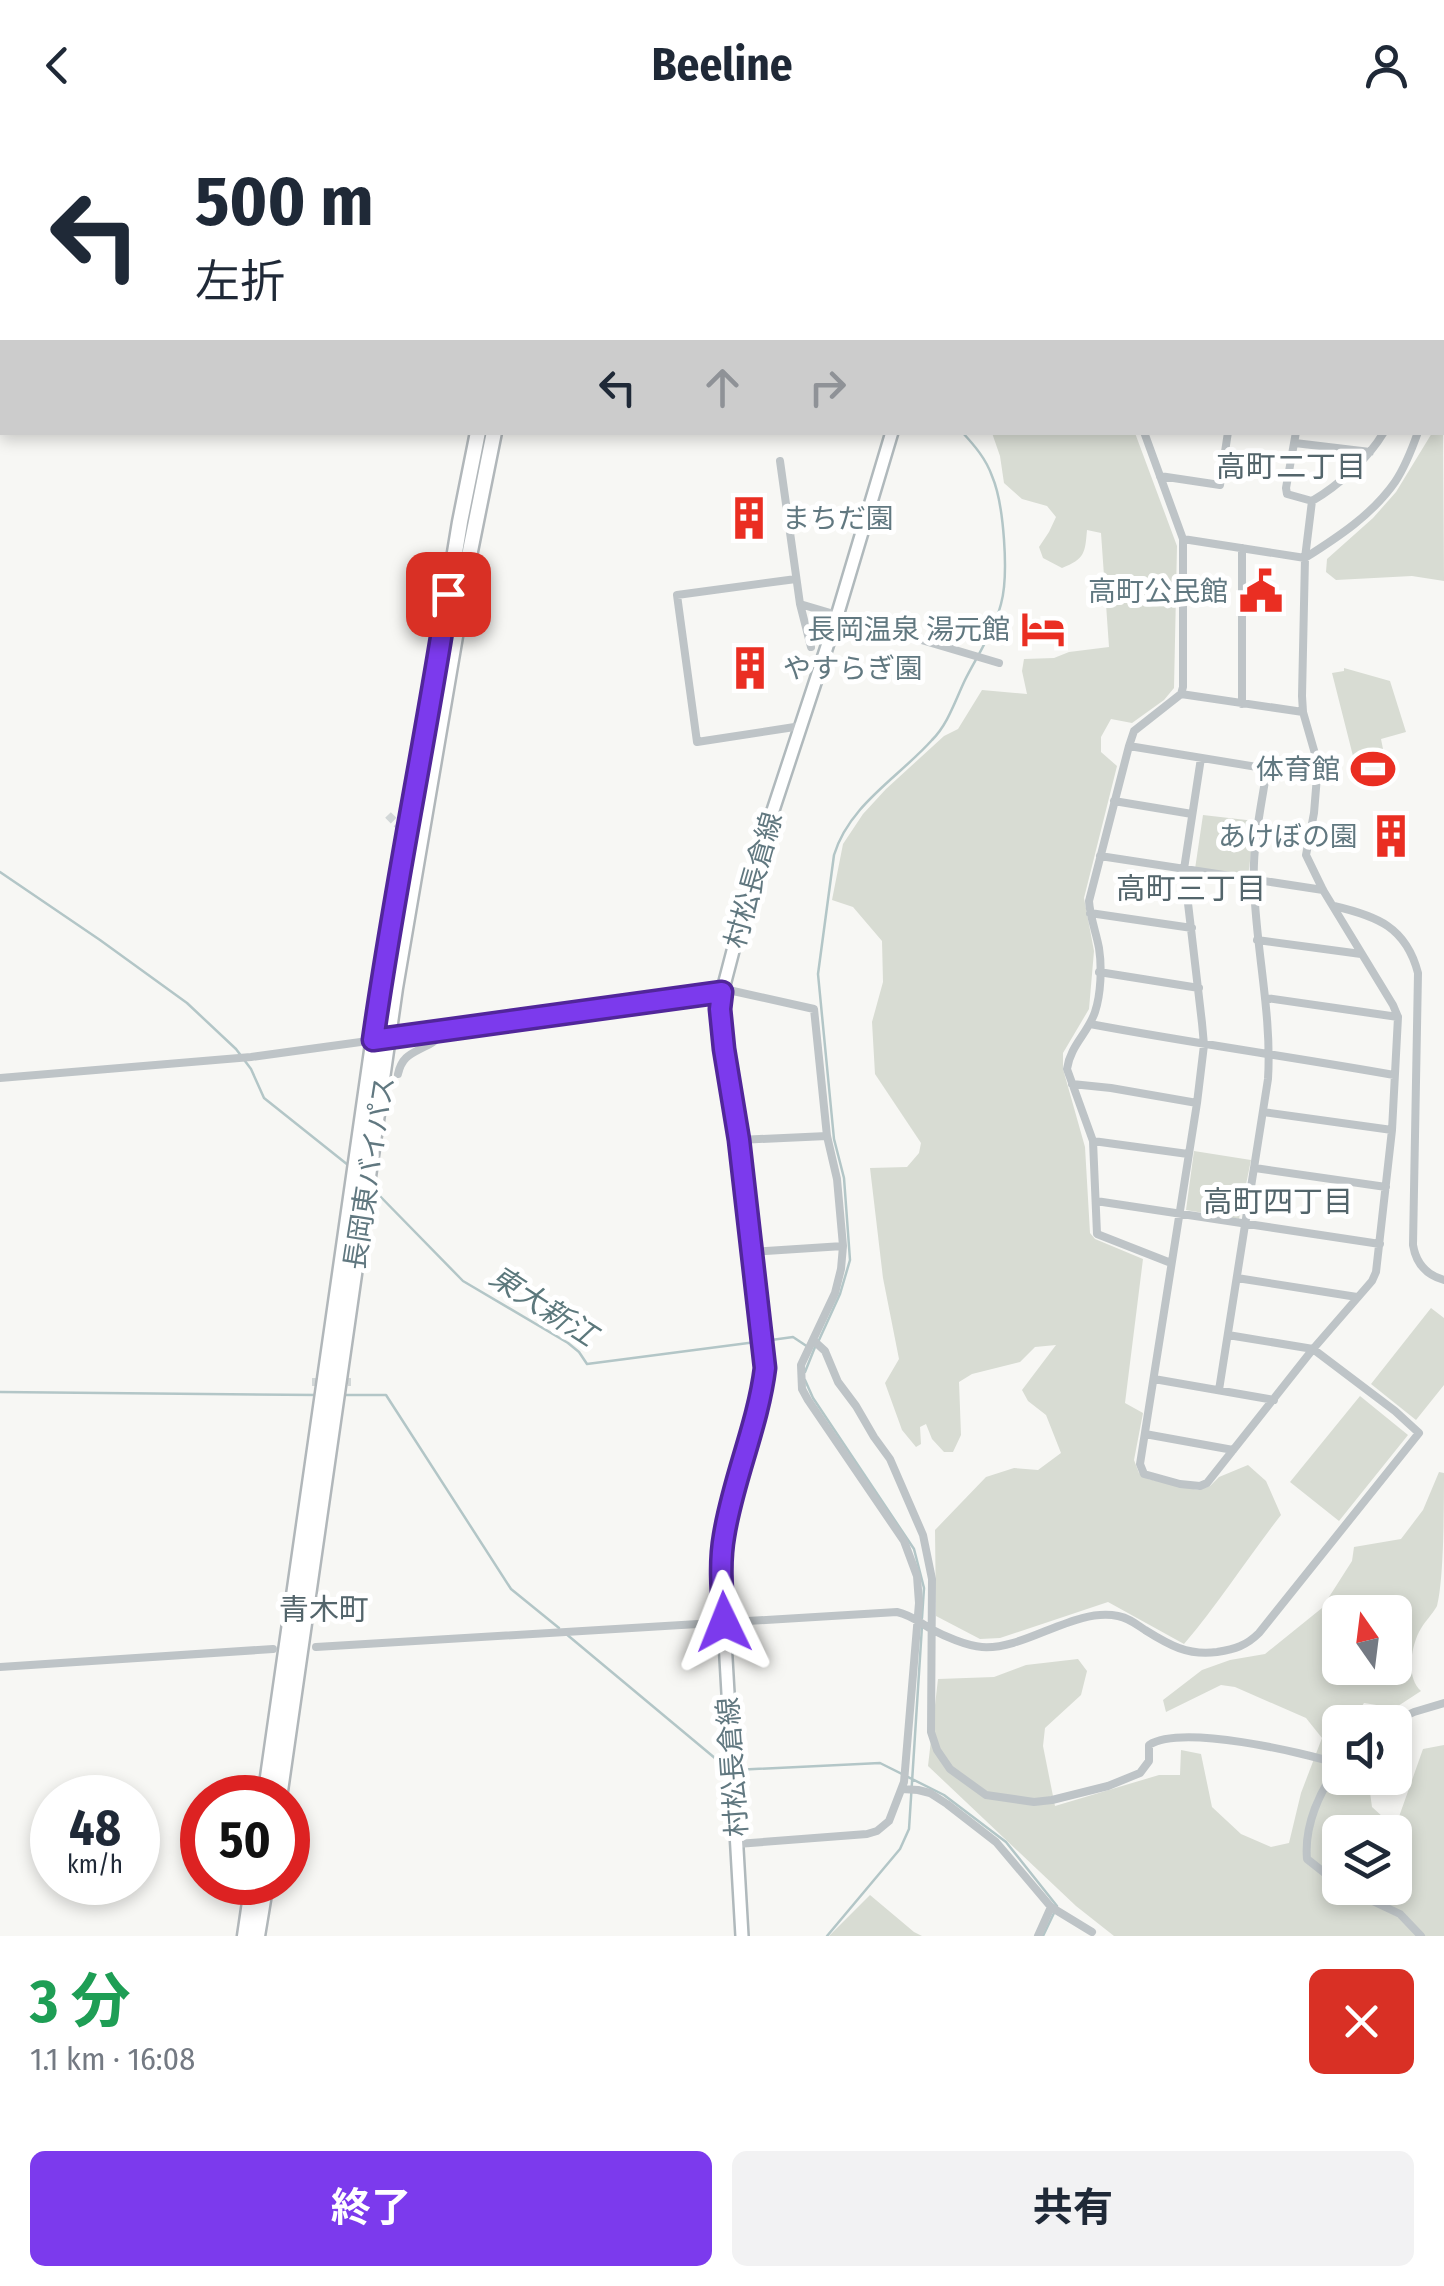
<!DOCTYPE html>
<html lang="ja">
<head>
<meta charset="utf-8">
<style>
  body { margin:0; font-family:"Fira Sans Condensed","Noto Sans JP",sans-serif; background:#f2f2f3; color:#1f2937; height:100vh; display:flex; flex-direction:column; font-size:38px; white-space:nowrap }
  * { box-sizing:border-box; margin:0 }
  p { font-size:32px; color:#747a83 }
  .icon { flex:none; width:55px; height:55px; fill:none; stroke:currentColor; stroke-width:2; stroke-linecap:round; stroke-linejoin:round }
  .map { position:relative; height:1806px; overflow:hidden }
  .side { display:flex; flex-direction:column; background:#fff; flex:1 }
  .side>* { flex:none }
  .top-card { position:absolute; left:0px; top:0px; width:1445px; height:305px; box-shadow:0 5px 15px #0003; background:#fff; color:#1f2937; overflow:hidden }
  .needle { width:65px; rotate:346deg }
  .controls { position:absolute; left:1322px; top:1465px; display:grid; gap:20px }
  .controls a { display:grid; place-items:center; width:90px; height:90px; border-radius:15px; background:#fff; box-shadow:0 5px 15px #0003; font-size:50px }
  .speed { position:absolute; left:30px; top:1645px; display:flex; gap:20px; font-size:50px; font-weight:700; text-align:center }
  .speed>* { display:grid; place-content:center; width:130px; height:130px; border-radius:50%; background:#fff; box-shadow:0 5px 15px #0003; line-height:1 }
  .speed small { font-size:25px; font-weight:400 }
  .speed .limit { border:15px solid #d22; background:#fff; color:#111 }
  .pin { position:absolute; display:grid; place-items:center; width:85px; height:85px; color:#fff; margin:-42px; border-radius:20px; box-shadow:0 5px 15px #0006 }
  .me { position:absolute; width:110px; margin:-55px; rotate:358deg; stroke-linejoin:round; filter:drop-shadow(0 0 8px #0008) }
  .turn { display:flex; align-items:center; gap:35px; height:210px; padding:0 30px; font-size:45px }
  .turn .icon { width:130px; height:130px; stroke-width:2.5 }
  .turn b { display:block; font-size:70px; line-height:85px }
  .lanes { display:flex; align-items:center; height:95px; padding:0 30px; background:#0003; justify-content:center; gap:50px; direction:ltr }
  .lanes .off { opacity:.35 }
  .round { display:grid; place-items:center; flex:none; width:105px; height:105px; border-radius:15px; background:#f2f2f3 }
  .head { display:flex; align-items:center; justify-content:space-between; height:170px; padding:0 30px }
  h1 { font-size:60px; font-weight:700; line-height:75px; color:#1e9e55 }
  .cta { display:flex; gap:20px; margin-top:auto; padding:20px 30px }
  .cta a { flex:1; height:115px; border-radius:15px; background:#7c3aed; color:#fff; font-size:40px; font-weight:700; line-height:115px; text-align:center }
  .cta a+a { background:#f2f2f3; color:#1f2937 }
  header { display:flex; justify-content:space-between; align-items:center; height:130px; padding:0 30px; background:#fff; font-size:45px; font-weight:700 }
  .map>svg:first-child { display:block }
</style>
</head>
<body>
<header><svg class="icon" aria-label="back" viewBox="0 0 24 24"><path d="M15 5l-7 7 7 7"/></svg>Beeline<svg class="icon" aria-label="person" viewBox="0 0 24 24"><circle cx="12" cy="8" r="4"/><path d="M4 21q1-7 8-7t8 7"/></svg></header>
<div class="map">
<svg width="1444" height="1806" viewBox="0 0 1444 1806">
  <rect width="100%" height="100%" fill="#f7f7f4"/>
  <path fill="#d8dcd3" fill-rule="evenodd" d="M1443,295l1,156 -32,-5 -76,4 -10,-8 1,-13 46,-41 23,-26 36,-59 10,-1z
    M992,303h143l42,113 -3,142 -10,12 -32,23 -21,-4 -10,18v15l16,14 -33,132 10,53 -5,58 -26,44v16l22,78 5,86 5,6 48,20 -18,144 18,10 -9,47 5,13 9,6 50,11 12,-4 9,-9 29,-12 18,16 15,34c-33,42 -62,88 -97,129l-76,-42 -108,36 -20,1 -44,-23 -1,-86 51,-53 28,-9 24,2 23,-17 -15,-38 -18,-14 -6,-11 34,-45 -21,2 -15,15 -48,12 -13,8 2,53 -8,17h-9l-12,-13 -6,-15 -6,3 1,17 -5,3 -14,-17 -17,-47 14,-24 -16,-81 -13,-110 37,-1 12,-14 2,-10 -46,-69 -3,-52 11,-40 -1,-41 -29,-34 -21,-7 11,-56 20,-30 23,-25 58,-53 14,-7 24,-39 45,4 -5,-23 2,-12 30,-1 15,-6 40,-5 -8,-114 -14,-3c-2,23 -2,29 -25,38l-19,-10 -4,-11 10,-15 7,-15 -9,-11 -25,-7 -18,-16 -4,-27z
    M1344,538l46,13 16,51 -25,7 2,10 -30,7 -21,-83 12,-2z
    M1203,685l52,6 -7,56 -53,-8z
    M1194,1021l57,9 -12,59 -53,-9z
    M1431,1178l13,10v67l-28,35 -45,-36z
    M1360,1266l48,39 -69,86 -49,-39z
    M1439,1342l5,1c0,32 0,107 -7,133 -5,9 -13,16 -18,26 -8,16 -13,46 2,59l-26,17 -31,-5 -13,19h-11v56h28l4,29 23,21 28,-79 21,-4v191h-330l-38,-30 -148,-140 10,-87 56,-2 32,-12 52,-6 9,12 -6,24 -36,33 -2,18 12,60 104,-31h21l1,-25 20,4 11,53 29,27 30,13 18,-4 12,-50 21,-55 -16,-20 -71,-31 -14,-2 -55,27 -3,-12 39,-30 28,-10 35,-6 57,-46 30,-47 2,-14 47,-8 22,-29zM1340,1482h55v56h-55zM1340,1702h55v56h-55z
    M870,1765l44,37 8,4h-93z"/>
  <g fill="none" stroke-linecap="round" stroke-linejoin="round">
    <path stroke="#b3c6c7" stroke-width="2.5" d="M961,2v-2
      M0,742l100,68 87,63 49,46 15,20 13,29 84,67
      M372,1058l91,93 105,62 11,9 8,12 169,-22
      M819,1210l21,-46 10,-34 -6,-82 -10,-39 -16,-165 16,-119c15,-50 65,-78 98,-115 16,-16 23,-39 33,-60 12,-24 29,-49 36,-76 8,-29 3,-100 -9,-128 -6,-17 -17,-30 -30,-44
      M764,1211l29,-4 15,10
      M805,1242l10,-25
      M805,1250l8,18 101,151 10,39 -2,30
      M0,1262l318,3
      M341,1265h45l125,194 48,39
      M565,1503l163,136
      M735,1640l145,-7 64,32 62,47 51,64
      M827,1806l73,-87 9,-20 13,-203
      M1043,1806l11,-23"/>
    <path stroke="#d2d7d7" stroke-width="8" stroke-dasharray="8 4" stroke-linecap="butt" d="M388,685l19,19
      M312,1252h39"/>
    <g stroke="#b0b9bc" stroke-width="16">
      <path id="secondary" d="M44,2l1,-2
        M947,2v-2
        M0,98l2,1
        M742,1806l-20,-347 2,-54 34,-129 7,-38 -26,-228 -15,-91 -4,-40 2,-16 35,-134 80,-243 55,-184"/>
    </g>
    <g stroke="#b1b7ba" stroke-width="19">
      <path id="highway" d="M565,2l1,-2
        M582,2l1,-2
        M265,1668l121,-845 33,-181 41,-250 18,-90
        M279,1668l116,-810 72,-422 27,-134
        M245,1806l8,-54
        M257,1806l9,-54"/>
    </g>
    <path stroke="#bec4c7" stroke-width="8" d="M1198,2l1,-2
      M1304,2l1,-2
      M1374,2l1,-2
      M1442,47h2
      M1442,105h2
      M1442,163h2
      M1442,200l2,-5
      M1442,278h2
      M1144,302l39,107v148l-2,7 -47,37 -5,15 -40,155c1,16 7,31 10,47 3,19 2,46 -4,64 -7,21 -25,34 -28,57l26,72 4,93 74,29
      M1296,302l-10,56 1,6 25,7c26,-15 56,-42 72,-69
      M1295,313l75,9
      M780,331l20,143 199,59
      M1160,346l60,9 8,-53
      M1183,409l122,19 7,-57
      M1242,418v156
      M796,449l-119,16 20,147 104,-16
      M800,474l11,43
      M1181,564l122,18
      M1129,616l189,31
      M1201,628l-17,111 18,154 2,22 -7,58 -57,361 4,10 36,10 20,2 7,-3 106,-134 59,-68 4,-9 16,-142 6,-113 -5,-12 -70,-115 -17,-35 8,-42 4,-49 -15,-52 -1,-16 3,-138c33,-21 67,-43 90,-76 10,-15 17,-33 23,-50
      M1114,671l78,13
      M1100,726l223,34
      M1334,776c43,10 72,21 84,67l-5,272c3,18 13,30 31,35
      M1090,783l102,15
      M1257,810l104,14
      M1099,842l100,16
      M1266,868l132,19
      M1090,894c101,19 203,33 304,51
      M398,944c4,-18 13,-20 28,-28 8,-3 14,-10 21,-15
      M0,948l251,-21 482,-66 81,18 13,127 10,43 6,67 -2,23 -6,24 -34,72 1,24 6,11 96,141 13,35 2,27 -15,179 -15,39 -12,10 -10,3 -130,10
      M1072,954l39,4 86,15
      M1263,982l129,18
      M739,1010l88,-4
      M1093,1011l95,13
      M1255,1038l131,19
      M1096,1071l284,43
      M752,1122l91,-6
      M1237,1148l120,19
      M813,1210l12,11 13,31 18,24 18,31 16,22 33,76 9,44 -1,153 6,18 13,19 36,26 48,7 18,-2 56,-14 32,-13 9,-12v-16c33,-21 152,7 190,19
      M1154,1249l120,21
      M1219,1260l49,-311c4,-65 -12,-129 -14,-194 -2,-38 7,-78 13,-116
      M1145,1304l88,16
      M316,1517l581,-35c14,3 22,10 34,17 13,7 36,17 51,18 44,3 92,-40 136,-31 11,2 18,8 27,14 24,15 43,26 72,22 18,-3 29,-6 42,-19l160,-200 -24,-22 -82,-62 -85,-14
      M0,1537l273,-18
      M1393,1592l21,-10 30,-9
      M1340,1634c-20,26 -36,61 -33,95l33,26
      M902,1659l16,1 12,3 17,11 49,38 55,65 41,25
      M1345,1758l55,26 21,22
      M1038,1806l13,-29"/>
    <use href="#secondary" stroke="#fff" stroke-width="11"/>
    <use href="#highway" stroke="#fff" stroke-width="14"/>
  </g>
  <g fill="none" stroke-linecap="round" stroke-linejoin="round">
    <g stroke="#51269a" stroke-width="25">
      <path id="route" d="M448,464c-23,149 -54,297 -75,446l349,-48 -2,17 4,40 15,91 26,228c-7,57 -32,111 -41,168 -5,28 -2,58 0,86"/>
    </g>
    <use href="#route" stroke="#7c3aed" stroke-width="18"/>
  </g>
  <defs>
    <g id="building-bare" transform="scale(3.45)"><path d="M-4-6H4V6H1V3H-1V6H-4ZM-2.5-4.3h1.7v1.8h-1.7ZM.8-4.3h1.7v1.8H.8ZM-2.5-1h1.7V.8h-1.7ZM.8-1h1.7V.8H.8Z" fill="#ea2e22" stroke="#fff" stroke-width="2.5" paint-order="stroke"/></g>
    <g id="civic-bare" transform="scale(3.45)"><path d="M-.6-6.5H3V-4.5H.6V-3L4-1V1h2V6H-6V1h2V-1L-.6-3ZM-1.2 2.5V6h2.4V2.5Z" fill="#ea2e22" stroke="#fff" stroke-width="2.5" paint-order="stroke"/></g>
    <g id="hotel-bare" transform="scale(3.45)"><path d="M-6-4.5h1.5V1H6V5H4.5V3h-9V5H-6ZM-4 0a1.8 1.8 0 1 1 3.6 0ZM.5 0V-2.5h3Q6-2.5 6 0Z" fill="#ea2e22" stroke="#fff" stroke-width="2.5" paint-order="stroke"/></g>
    <g id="stadium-bare" transform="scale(3.45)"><path d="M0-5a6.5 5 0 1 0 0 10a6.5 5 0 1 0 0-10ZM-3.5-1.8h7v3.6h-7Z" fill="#ea2e22" stroke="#fff" stroke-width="2.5" paint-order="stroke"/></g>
  </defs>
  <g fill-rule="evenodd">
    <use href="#building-bare" x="749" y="388"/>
    <use href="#civic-bare" x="1261" y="461"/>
    <use href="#hotel-bare" x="1043" y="499"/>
    <use href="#building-bare" x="750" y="538"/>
    <use href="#stadium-bare" x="1373" y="639"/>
    <use href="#building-bare" x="1391" y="706"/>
  </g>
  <g text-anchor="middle" stroke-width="10" stroke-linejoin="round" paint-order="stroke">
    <g font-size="28" fill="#617880" stroke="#fff" text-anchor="end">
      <text x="782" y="398" text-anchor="start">まちだ園</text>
      <text x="1228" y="471">高町公民館</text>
      <text x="1010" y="509">長岡温泉 湯元館</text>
      <text x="783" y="548" text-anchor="start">やすらぎ園</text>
      <text x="1340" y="649">体育館</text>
      <text x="1358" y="716">あけぼの園</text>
    </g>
    <g font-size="28" fill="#617880" stroke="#fff">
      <text transform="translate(753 750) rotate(-74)" y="10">村松長倉線</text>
      <text transform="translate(369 1043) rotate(-81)" y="10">長岡東バイパス</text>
      <text transform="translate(732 1637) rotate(-94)" y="10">村松長倉線</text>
    </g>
    <g font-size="30" fill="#53656b" stroke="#fff">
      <text x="1291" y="347">高町二丁目</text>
      <text x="1191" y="769">高町三丁目</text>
      <text x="1278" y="1082">高町四丁目</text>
      <text x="324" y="1490">青木町</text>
    </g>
    <g font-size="30" font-style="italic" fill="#5c787c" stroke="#fff">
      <text transform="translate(543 1176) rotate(33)" y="10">東大新江</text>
    </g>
  </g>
</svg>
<div class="controls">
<a><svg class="needle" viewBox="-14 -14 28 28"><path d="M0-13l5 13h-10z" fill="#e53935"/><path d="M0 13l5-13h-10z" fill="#747a83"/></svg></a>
<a><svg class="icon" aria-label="sound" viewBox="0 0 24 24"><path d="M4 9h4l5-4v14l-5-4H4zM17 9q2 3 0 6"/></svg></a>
<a><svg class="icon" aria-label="layers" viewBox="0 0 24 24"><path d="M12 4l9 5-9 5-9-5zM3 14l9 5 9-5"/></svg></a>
</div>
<div class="speed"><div>48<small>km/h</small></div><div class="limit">50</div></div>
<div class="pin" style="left:448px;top:464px;background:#d93025"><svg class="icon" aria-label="arrive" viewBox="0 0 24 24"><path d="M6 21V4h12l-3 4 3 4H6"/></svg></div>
<svg class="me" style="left:724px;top:1492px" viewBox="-20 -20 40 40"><path d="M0-17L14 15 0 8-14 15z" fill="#7c3aed" stroke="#fff" stroke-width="4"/></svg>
<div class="top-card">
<div class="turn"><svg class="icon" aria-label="left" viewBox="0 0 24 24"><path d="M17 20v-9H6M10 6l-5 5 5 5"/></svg><div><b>500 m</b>左折</div></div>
<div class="lanes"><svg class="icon" aria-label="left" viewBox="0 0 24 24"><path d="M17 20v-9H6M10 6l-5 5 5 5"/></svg><svg class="icon off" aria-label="ahead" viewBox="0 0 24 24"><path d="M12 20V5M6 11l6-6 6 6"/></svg><svg class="icon off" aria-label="right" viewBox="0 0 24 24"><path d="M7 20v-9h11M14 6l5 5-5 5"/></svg></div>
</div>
</div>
<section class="side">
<div class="head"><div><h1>3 分</h1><p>1.1 km · 16:08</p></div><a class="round" style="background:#d93025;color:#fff"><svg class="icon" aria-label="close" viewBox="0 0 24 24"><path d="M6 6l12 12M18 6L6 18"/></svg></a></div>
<div class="cta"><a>終了</a><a>共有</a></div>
</section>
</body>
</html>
